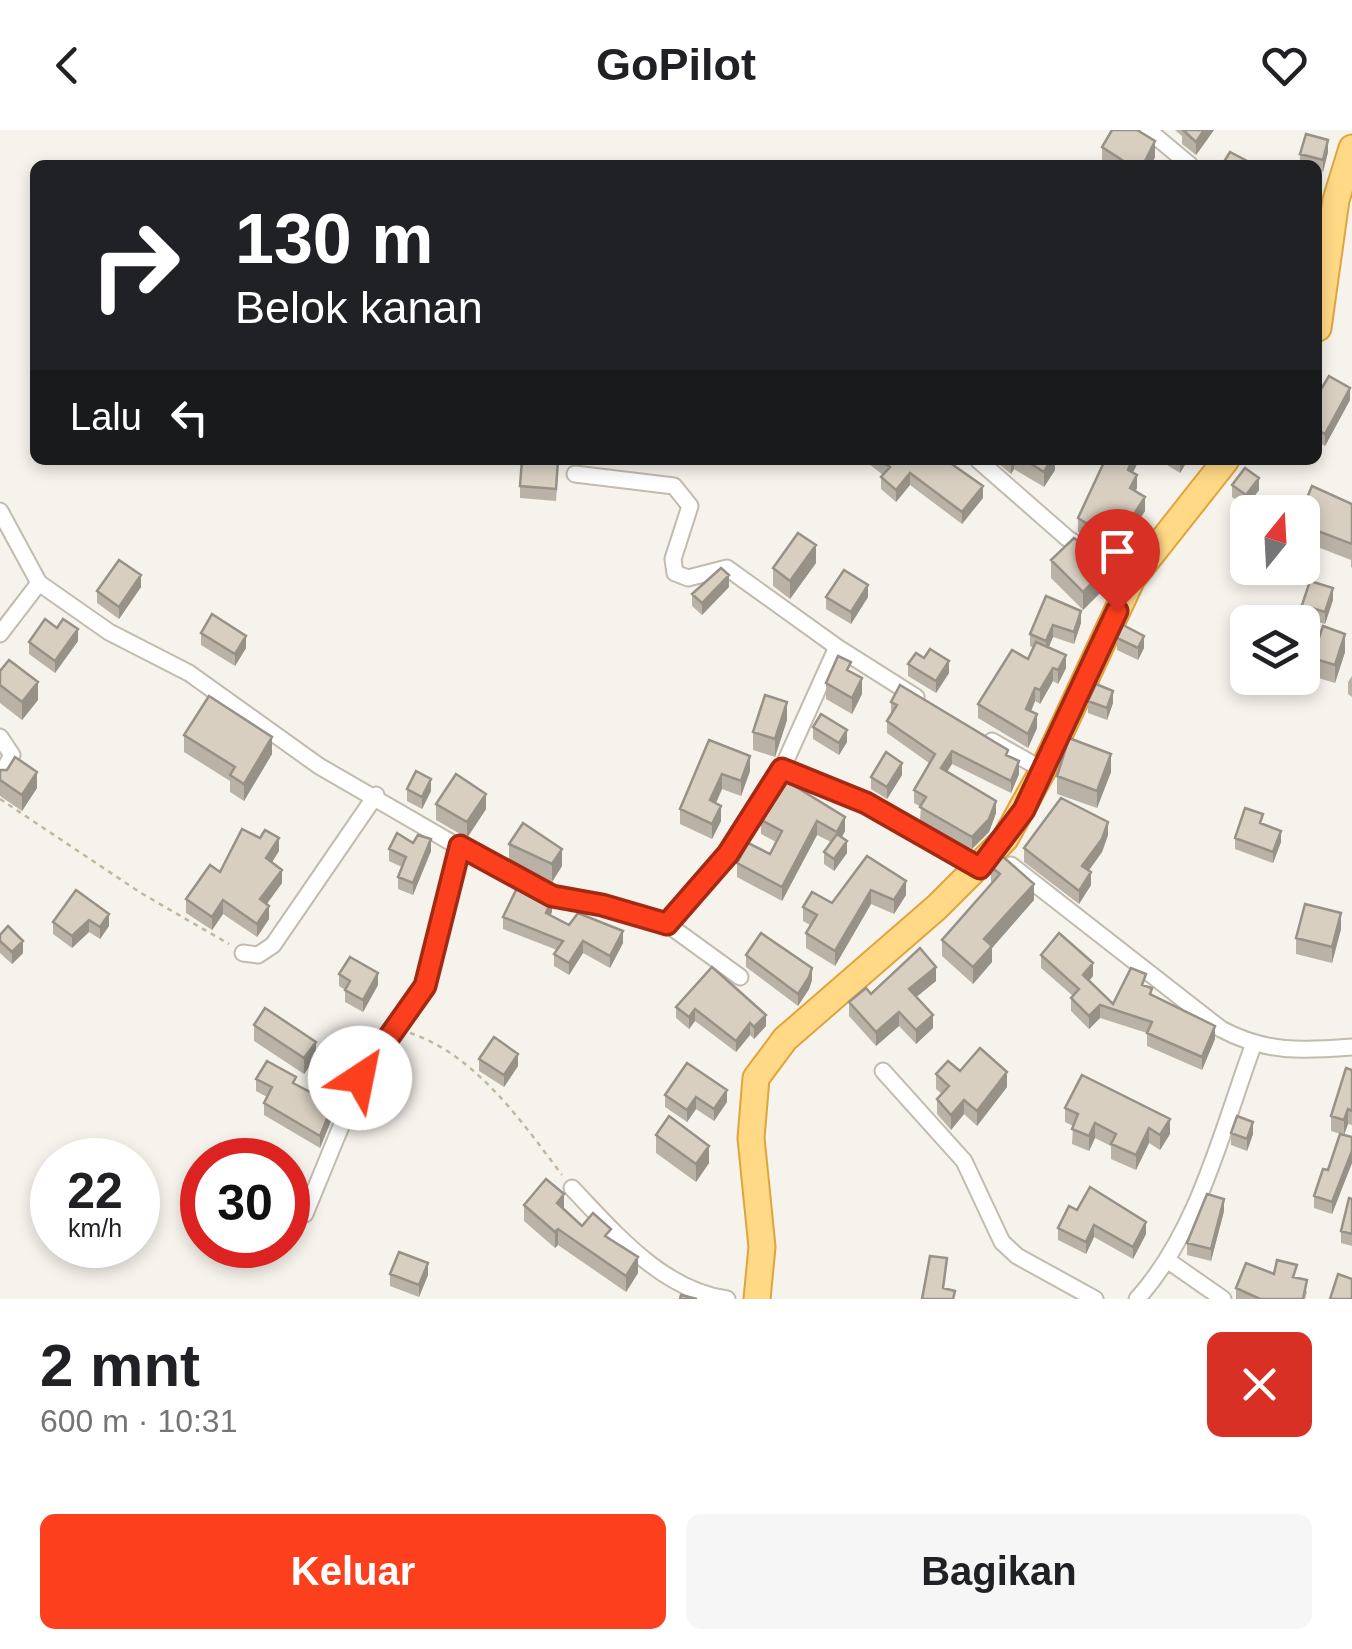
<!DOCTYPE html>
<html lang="id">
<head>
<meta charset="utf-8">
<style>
  body { margin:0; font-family:Arial,sans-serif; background:#f6f6f6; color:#202124; height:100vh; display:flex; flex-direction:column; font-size:38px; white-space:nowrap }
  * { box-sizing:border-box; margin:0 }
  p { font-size:32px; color:#757577 }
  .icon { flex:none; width:55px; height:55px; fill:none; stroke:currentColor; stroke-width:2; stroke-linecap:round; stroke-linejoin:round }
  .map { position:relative; height:1169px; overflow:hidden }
  .details { display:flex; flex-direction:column; background:#fff; flex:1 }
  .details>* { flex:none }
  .guide { position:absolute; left:30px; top:30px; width:1292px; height:305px; border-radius:15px; box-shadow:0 5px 15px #0003; background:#202124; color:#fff; overflow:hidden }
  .needle { width:65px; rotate:18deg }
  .controls { position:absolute; left:1230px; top:365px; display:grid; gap:20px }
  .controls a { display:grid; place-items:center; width:90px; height:90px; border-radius:15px; background:#fff; box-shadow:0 5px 15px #0003; font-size:50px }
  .speed { position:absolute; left:30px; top:1008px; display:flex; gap:20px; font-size:50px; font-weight:700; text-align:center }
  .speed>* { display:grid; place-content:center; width:130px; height:130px; border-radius:50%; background:#fff; box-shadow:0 5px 15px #0003; line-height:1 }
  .speed small { font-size:25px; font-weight:400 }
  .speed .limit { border:15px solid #d22; background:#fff; color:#111 }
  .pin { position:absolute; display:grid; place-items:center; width:85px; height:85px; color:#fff; margin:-102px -42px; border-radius:50% 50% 50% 0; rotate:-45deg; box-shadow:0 0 10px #0007 }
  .pin .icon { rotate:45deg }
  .me { position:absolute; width:110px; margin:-55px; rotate:34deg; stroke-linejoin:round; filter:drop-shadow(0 0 8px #0008) }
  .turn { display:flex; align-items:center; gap:35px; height:210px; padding:0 40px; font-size:45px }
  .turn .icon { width:130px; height:130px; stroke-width:2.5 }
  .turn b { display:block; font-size:70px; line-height:85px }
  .then { display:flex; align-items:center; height:95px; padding:0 40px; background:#0003; gap:20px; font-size:38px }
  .round { display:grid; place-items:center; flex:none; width:105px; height:105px; border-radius:15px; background:#f6f6f6 }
  .summary { display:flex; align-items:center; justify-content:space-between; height:170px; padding:0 40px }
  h1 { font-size:60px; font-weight:700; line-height:75px }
  .primary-button { display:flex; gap:20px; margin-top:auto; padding:20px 40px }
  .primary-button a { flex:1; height:115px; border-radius:15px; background:#fc3f1d; color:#fff; font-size:40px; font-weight:700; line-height:115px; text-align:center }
  .primary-button a+a { background:#f6f6f6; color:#202124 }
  header { display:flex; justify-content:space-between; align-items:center; height:130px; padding:0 40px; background:#fff; font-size:45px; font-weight:700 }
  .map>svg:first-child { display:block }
</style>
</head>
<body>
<header><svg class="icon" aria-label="back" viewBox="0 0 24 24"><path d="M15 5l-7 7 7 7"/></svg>GoPilot<svg class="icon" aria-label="heart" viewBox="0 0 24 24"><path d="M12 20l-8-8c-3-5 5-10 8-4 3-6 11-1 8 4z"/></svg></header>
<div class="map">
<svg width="1352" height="1169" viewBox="0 0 1352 1169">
  <rect width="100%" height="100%" fill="#f6f3ec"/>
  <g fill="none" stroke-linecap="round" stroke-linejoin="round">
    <g stroke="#c2bbae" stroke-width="19">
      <path id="minor" d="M1148,0l42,35
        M978,330l89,78 65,41
        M575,344l99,12 16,20 -17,53 2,14 13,5 39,-10 110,79 79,50
        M0,381l39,72
        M0,504l39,-51 70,49 80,41 130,93 209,121 139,37 73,53
        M0,607l12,18 -12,22
        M992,611l51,29
        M782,639l85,34 113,64
        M1011,735l210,164c45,24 81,22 131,18
        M667,794l61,-69 54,-86 55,-122
        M243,823l15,2 15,-10 103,-150
        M883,941l81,90 38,81 15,14 78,43
        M572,1058c43,45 90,102 155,111
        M305,1084l62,-151 44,-52 14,-25 35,-140
        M1167,1130l56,39
        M1137,1169c61,-67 85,-169 116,-253"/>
    </g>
    <g stroke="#e0a43c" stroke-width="29">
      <path id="trunk" d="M1318,198l18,-128 16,-52
        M757,1169l5,-52 -11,-109 5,-60 29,-39 152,-132 68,-68 38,-69 89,-191 94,-119"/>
    </g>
    <path stroke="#c4b79f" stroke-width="2.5" stroke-dasharray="5 5" stroke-linecap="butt" d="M0,669l141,94 88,51
      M410,903c66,22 112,89 152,142"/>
    <use href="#minor" stroke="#fff" stroke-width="15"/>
    <use href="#trunk" stroke="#ffd985" stroke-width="25"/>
  </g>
  <path fill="#bab2a6" d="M1175,0h39l-18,25 -14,-11v-8z
    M1102,17l53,10 -4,8h-46l-3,-2z
    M1328,22l-5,20 -5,-1v-6h-18v-11z
    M1318,264l32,6 -25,46 -7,-4z
    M559,330l-3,41 -36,-3v-12z
    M864,330h82l37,38 -21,26 -52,-39 -14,17 -15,-13v-12l2,-2z
    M994,330h61v10l-11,17 -30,-18 -3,5z
    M1139,330l-6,12 4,16 -2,3 10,20 -29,44 -38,-23v-14z
    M1159,330h29l-8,13z
    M1232,355l27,5 -13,17 -14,-10z
    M1352,374v64l-1,-1v-7l-49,-19v-29z
    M1051,430l58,24 -26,26 -32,-32z
    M816,433l-26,36 -17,-13v-18z
    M141,457l-22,32 -22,-16v-12z
    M729,457l-27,28 -10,-9v-12z
    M1046,466l35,27 -7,21 -21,-7 -4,10 17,21 -8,16 -5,-3 -13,23 -5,-3 -4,11 6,16 -9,20 -50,-30v-14l50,-45 6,-11 -4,-2v-12z
    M826,467h42l-17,27 -25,-15z
    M1333,470l-8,24 -23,-7v-12z
    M201,503l45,15 -11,18 -34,-21z
    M1117,508l27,10 -6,12 -21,-10z
    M78,511l-23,32 -26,-19v-12z
    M1345,522l-10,31 -23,-7v-18z
    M924,528l25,15 -13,20 -28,-17v-12z
    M0,541l38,29 -16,20 -22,-17z
    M851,542l11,22 -10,20 -26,-15v-16z
    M1352,546v21l-4,-3v-12z
    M1088,571l25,2 -6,17 -19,-7z
    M891,572l117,54 11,18 -8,19 -59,-29 -5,8 49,41 -7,19 -17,17 -52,-29 1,-13 -7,-4v-13l15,-27 -42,-30v-12l4,-7z
    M787,590l-12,37 -22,-7v-18z
    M813,597l34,15 -8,13 -26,-16z
    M184,605l88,19 -28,47 -14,-9v-11l-46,-29z
    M709,610l41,31 -9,25 -19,-7 -6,14 5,18 -9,18 -32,-15v-15z
    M0,640l37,18 -15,23 -22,-15z
    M1111,642l-14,36 -40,-14v-18z
    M902,645l-15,24 -16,-10v-12z
    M783,649l62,52 -3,6 5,16 -13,18 -10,-7v-12l7,-10 -14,-7 -35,66 -45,-24v-14l33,-9 6,-12 -15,-8v-14z
    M407,659l24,2 -9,18 -15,-8z
    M436,674l50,5 -19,29 -31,-18z
    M1263,694l18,18 -8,21 -38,-14v-11z
    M1108,705l-6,17 -13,18 2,15 -12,19 -55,-42v-14z
    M413,713l18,8 -18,44 -15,-6v-12l4,-10 -13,-6v-12z
    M509,714l53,22 -10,16 -43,-20z
    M279,721l-7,11 10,21 -15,21 2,15 -12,18 -34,-23 -11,16 -26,-17v-14l34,-27z
    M867,726l39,39 -12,19 -23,-10 -36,62 -29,-18v-15l4,-8 -7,-4v-14l29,-4z
    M991,737l43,33 -42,48v14l-19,22 -31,-28v-16l49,-56z
    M76,760l33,36 -9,13 -11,-7 -17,16 -19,-14v-12z
    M552,782l-2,3 19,10 54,18 -13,25 -27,-15 -14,22 -15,-9v-12l3,-4 -54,-21v-12z
    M1341,799l-9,34 -36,-9v-16z
    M0,805l23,18 -11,11 -12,-11z
    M746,825l66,25 -3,9 -11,17 -52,-39z
    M1041,825l52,21 -4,5 24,23 33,-18 6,9 63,44 -13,31 -55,-24v-13l-47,-15 -11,11 -18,-18v-13l2,-2 -32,-28z
    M712,837l54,59 -12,13 -4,-4 -14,17 -41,-31 -6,8 -13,-11v-11z
    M339,844l39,11 -15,27 -18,-10v-12l-6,-4z
    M936,851l-20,16 17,31 -17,16 -17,-18 -23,20 -27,-30v-14l22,-8z
    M254,895l62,32 -12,17 -50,-33z
    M479,929l39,7 -14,21 -25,-16z
    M687,933l40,39 -13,19 -18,-12 -9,13 -22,-15v-12z
    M1352,940v55l-4,-1 -4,11 -13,-4v-15z
    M960,941l47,16 -30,39 -13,-12 -13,16 -14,-16v-15l5,-5 -6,-5v-15z
    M256,949l40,6 37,31 -13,32 -56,-33v-12l3,-6 -11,-6z
    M1065,978l105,26 -10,16 -11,-7 -13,27 -25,-11v-13l-16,-8 -6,13 -17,-7 1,-18 -8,-4z
    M1231,1003l22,1 -6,17 -16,-6z
    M656,1005l53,28 -13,19 -40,-29z
    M1352,1007v26l-20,51 -18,-6v-12l14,-26z
    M288,1051l10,16 -5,15 -5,-1z
    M1352,1069v47l-11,-3v-12z
    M524,1075l40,5 18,16 29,13 27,34 -12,19 -68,-47 -3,3 -31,-27z
    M1077,1080l69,24 -13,25 -39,-22 -8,17 -28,-14v-12z
    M1224,1081l-13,50 -24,-6v-12z
    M390,1144l38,1 -9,22 -29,-11z
    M1274,1144l22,4 11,14 -2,7h-69v-11z"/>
  <path fill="#979187" d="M1204,0h10l-18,25v-13z
    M1328,10v12l-5,20v-12z
    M1155,11v16l-4,8h-8z
    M1350,258v12l-25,46v-12z
    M1011,330h3v9l-3,5z
    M1051,330h4v10l-11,17v-15z
    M1132,330h7l-11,23v-13z
    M1180,330h8l-8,13z
    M910,343v12l-14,17v-12z
    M1137,345v13l-7,14v-14z
    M1259,348v12l-13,17v-12z
    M983,356v12l-21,26v-12z
    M1145,367v14l-29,44v-13z
    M816,415v18l-26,36v-18z
    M1109,436v18l-26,26v-18z
    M141,445v12l-22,32v-12z
    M729,445v12l-27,28v-12z
    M868,455v12l-17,27v-12z
    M1333,458v12l-8,24v-12z
    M1081,481v12l-7,21v-12z
    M1053,495v12l-7,16v-12z
    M78,499v12l-23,32v-12z
    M1345,504v18l-10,31v-18z
    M246,506v12l-11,18v-12z
    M1144,506v12l-6,12v-12z
    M1066,525v13l-8,16v-14z
    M949,531v12l-13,20v-12z
    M1053,538v13l-13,23v-14z
    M862,548v16l-10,20v-16z
    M38,552v18l-16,20v-18z
    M1035,558v13l-9,22v-14z
    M1113,561v12l-6,17v-12z
    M787,572v18l-12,37v-18z
    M1037,584v14l-9,20v-14z
    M847,600v12l-8,13v-12z
    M272,607v17l-28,47v-17z
    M952,621v13l-11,17v-13z
    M1111,624v18l-14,36v-17z
    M750,626v15l-9,25v-15z
    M1019,631v13l-8,19v-12z
    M902,633v12l-15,24v-12z
    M37,642v16l-15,23v-16z
    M722,644v15l-12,27v-16z
    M431,649v12l-9,18v-12z
    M486,664v15l-19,29v-16z
    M996,671v12l-7,19 -17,17v-12z
    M721,676v15l-9,18v-15z
    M845,687v14l-8,15v-14z
    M817,691v14l-35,66v-14z
    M1108,692v13l-6,17 -20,28v-14z
    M1281,701v11l-8,21v-11z
    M279,708v13l-13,21v-14z
    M431,709v12l-18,44v-12z
    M847,711v12l-13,18v-12z
    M562,719v17l-10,16v-18z
    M282,740v13l-22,30v-14z
    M1091,742v13l-12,19v-13z
    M906,751v14l-12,19v-14z
    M1034,754v16l-42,48v14l-19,22v-17l11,-28z
    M871,760v14l-36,62v-15z
    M223,770v14l-11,16v-13z
    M552,770v12l-6,13v-12z
    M269,776v13l-12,18v-13z
    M1341,783v16l-9,34v-16z
    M109,784v12l-9,13v-12z
    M89,790v12l-17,16v-12z
    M623,801v12l-13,25v-12z
    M23,811v12l-11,11v-12z
    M583,811v12l-14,22v-12z
    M1093,833v13l-10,12v-13z
    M936,837v14l-27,22v-14z
    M812,838v12l-3,9 -11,17v-12z
    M378,843v12l-15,27v-12z
    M1100,875v13l-11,11v-13z
    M695,879v12l-6,8v-12z
    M899,882v14l-23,20v-14z
    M766,885v11l-12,13v-12z
    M933,885v13l-17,16v-14z
    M750,893v12l-14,17v-11z
    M1215,896v13l-13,31v-13z
    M316,912v15l-12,17v-16z
    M518,924v12l-14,21v-12z
    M1007,942v15l-30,39v-15z
    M727,960v12l-13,19v-12z
    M696,967v12l-9,13v-12z
    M964,970v14l-13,16v-15z
    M333,974v12l-13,32v-12z
    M1348,979v15l-4,11v-15z
    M1170,989v15l-10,16v-15z
    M1253,992v12l-6,17v-12z
    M1095,993v15l-6,13v-15z
    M1149,998v15l-13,27v-15z
    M709,1016v17l-13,19v-18z
    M1352,1021v12l-20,51v-12z
    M298,1055v12l-5,15v-12z
    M564,1064v15l-7,-6z
    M1224,1069v12l-13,50v-12z
    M1146,1092v12l-13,25v-12z
    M1094,1095v12l-8,17v-12z
    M558,1099v16l-3,3v-16z
    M638,1127v16l-12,19v-16z
    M428,1133v12l-9,22v-12z"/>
  <path fill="#d8cfc1" stroke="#979187" stroke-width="2.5" d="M1112,0h25l18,11 -12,24h-23l2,-5 -20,-13z
    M1183,0h21l-8,12z
    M1306,4l22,6 -5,20 -23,-6z
    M1230,22l19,10 -2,3h-25z
    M1329,246l21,12 -25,46 -7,-4v-36z
    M522,330h36l-2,29 -36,-3z
    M880,330h66l37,26 -21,26 -52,-39 -14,17 -15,-13 9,-10z
    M1025,330h26l-7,12z
    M1105,330h27l-4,10 9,5 -7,13 15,9 -29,45 -38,-24z
    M1245,338l14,10 -13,17 -14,-10z
    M1312,356l40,18v40l-50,-19 -1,-13z
    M798,403l18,12 -26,36 -17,-13z
    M1074,408l35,28 -26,26 -32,-32z
    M119,430l22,15 -22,32 -22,-16z
    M721,438l8,7 -27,28 -10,-9z
    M844,440l24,15 -17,27 -25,-15z
    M1310,451l23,7 -8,24 -23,-7z
    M1046,466l35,15 -7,21 -21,-7 -7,16 -16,-7z
    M212,484l34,22 -11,18 -34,-21z
    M45,489l12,9 6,-9 15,10 -23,32 -26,-19z
    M1123,495l21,11 -6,12 -21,-10z
    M1323,496l22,8 -10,31 -23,-7z
    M1036,512l30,13 -8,15 -5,-2 -13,22 -5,-2 -9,21 11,5 -9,20 -50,-30 34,-54 16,9z
    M930,519l19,12 -13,20 -28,-17 8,-11 8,5z
    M838,526l13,6 -4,8 15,8 -10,20 -26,-15z
    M9,530l29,22 -16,20 -22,-17v-14z
    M1096,554l17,7 -6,17 -19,-7z
    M900,555l108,65 -2,5 13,6 -8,20 -59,-30 -11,17 55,33 -7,18 -17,18 -52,-30 6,-10 -12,-7 21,-36 -48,-33 10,-16 -6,-3z
    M765,565l22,7 -12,37 -22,-7z
    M209,566l63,41 -28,47 -14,-9 5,-8 -51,-32z
    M821,584l26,16 -8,13 -26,-16z
    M1069,608l42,16 -14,37 -40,-15z
    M709,610l41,16 -9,25 -19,-7 -12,26 11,6 -9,18 -32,-15z
    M886,622l16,11 -15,24 -16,-10z
    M15,627l22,15 -15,23 -22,-15v-10h7z
    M416,641l15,8 -9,18 -15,-8z
    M456,644l30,20 -19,28 -31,-18z
    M783,649l62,38 -8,15 -20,-11 -35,66 -45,-24 11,-20 22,11 12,-23 -21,-11z
    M1061,668l47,24 -6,17 -20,27 9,6 -12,19 -55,-43z
    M1245,678l18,6 -3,9 21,8 -8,21 -38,-14z
    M523,693l39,26 -10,15 -43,-20z
    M242,699l18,9 5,-8 14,8 -13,20 16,12 -22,29 9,7 -12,18 -34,-24 -11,17 -26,-18 24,-34 10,7z
    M397,703l16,10 5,-8 13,4 -18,44 -15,-6 8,-20 -17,-8z
    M837,704l10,7 -13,18 -10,-7z
    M1001,725l33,29 -50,55 8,7 -19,21 -31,-27 58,-66 -9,-7z
    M867,726l39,25 -12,19 -23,-10 -36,61 -29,-18 11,-18 -14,-8 9,-15 20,11z
    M519,754l33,16 -6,13 23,12 9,-12 45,18 -13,25 -27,-15 -14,22 -15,-9 9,-13 -60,-24z
    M76,760l33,24 -9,13 -11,-7 -17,16 -19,-14z
    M1305,774l36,9 -9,34 -36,-9z
    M8,796l15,15 -11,11 -12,-11v-6z
    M761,803l51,35 -3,9 -11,17 -52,-39z
    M1059,803l34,30 -10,12 30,29 18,-36 15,6 -4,11 10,3 -2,6 65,32 -13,31 -55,-24 5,-11 -52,-17 -11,11 -18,-18 8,-9 -38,-34z
    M920,818l16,19 -27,22 24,26 -17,15 -17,-18 -23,20 -27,-30 17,-14 5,6z
    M350,827l28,16 -15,27 -18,-10 5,-9 -11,-7z
    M712,837l54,48 -12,12 -4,-4 -14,18 -41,-32 -6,8 -13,-10z
    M265,878l51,34 -12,16 -50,-33z
    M494,907l24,17 -14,21 -25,-16z
    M980,918l27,24 -30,39 -13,-11 -13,15 -14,-16 12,-13 -13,-12 12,-13 12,10z
    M267,931l29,16 -3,6 40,21 -13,32 -56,-33 8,-16 -16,-8z
    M687,933l40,27 -13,19 -18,-12 -9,13 -22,-15z
    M1346,938l6,2v41l-4,-2 -4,11 -13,-4z
    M1082,945l88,44 -10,16 -11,-7 -13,27 -25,-11 5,-10 -21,-11 -6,13 -17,-7 6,-15 -13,-6z
    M669,986l40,30 -13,18 -40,-29z
    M1237,986l16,6 -6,17 -16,-6z
    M1340,1004l12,3v14l-20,51 -18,-6 9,-27 5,1z
    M546,1049l18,15 -7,9 25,23 11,-13 18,16 -6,7 33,21 -12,19 -68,-47 -3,3 -31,-27z
    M288,1051l10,4 -5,15 -5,-1z
    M1090,1057l56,35 -13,25 -39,-22 -8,17 -28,-14 11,-22 8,4z
    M1207,1064l17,5 -13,50 -24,-6z
    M1349,1068l3,1v35l-11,-3z
    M399,1122l29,11 -9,22 -29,-11z
    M930,1126l17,2 -4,30 12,3 -2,8h-31z
    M1277,1130l20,5 -4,12 14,3 -4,19h-43l-24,-11 10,-25 28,11z
    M1338,1144l14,5v20h-22z
    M681,1165l16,4h-17z"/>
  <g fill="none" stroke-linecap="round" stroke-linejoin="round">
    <g stroke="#a42913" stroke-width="25">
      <path id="route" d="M360,948l65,-92 35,-140 92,50 50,9 65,19 61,-70 54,-85 84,34 114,65 44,-58 93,-199"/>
    </g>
    <use href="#route" stroke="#fc3f1d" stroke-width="18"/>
  </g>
</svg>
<div class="controls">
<a><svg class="needle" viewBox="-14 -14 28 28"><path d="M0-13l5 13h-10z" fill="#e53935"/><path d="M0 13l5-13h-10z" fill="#757577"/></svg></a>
<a><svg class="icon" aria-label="layers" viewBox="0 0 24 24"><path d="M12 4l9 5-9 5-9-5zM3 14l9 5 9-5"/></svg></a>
</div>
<div class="speed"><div>22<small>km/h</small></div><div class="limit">30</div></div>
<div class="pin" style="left:1117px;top:481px;background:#d93025"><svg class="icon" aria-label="arrive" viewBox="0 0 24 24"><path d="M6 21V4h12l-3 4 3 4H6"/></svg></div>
<svg class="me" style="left:360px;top:948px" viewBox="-20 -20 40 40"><circle r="19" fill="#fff"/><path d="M0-13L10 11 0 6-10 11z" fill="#fc3f1d"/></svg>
<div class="guide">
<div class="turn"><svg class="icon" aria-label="right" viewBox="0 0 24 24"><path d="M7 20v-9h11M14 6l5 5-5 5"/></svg><div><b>130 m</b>Belok kanan</div></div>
<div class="then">Lalu<svg class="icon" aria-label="left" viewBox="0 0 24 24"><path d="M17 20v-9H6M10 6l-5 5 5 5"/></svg></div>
</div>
</div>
<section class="details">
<div class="summary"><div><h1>2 mnt</h1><p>600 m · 10:31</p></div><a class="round" style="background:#d93025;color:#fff"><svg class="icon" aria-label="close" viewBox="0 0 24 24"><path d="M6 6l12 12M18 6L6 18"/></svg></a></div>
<div class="primary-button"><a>Keluar</a><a>Bagikan</a></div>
</section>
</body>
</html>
